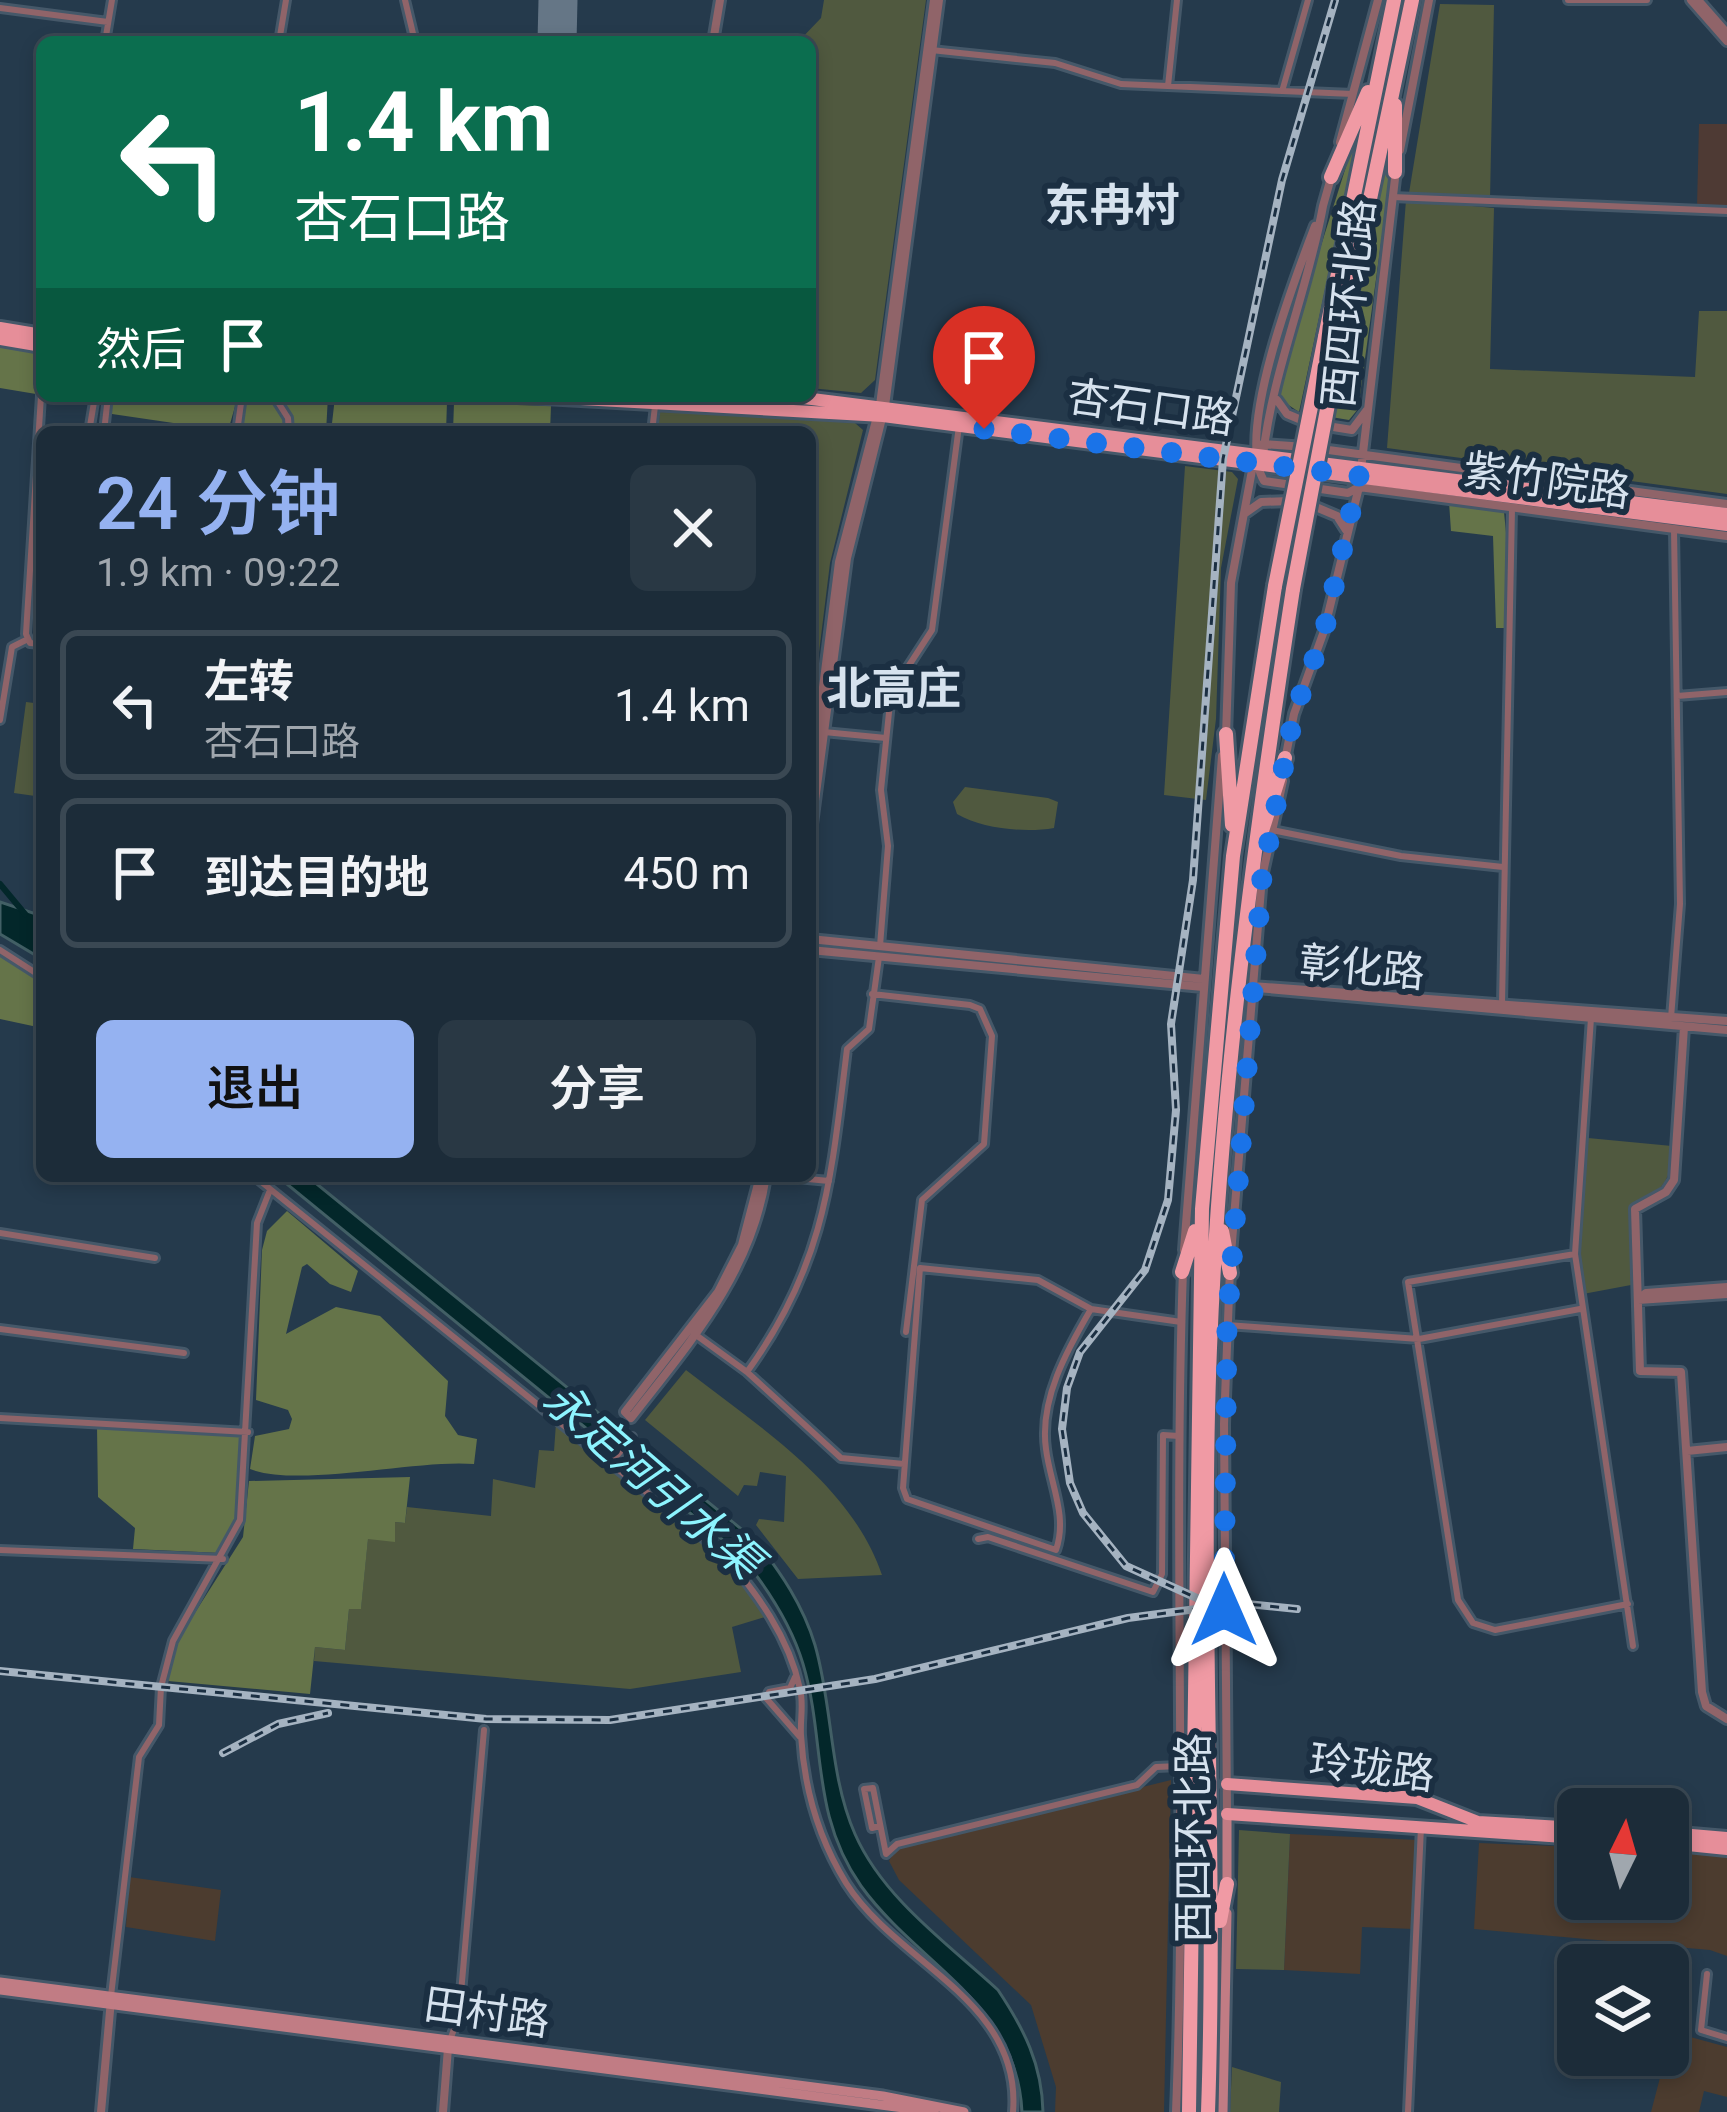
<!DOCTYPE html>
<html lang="zh">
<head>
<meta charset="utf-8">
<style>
  body { margin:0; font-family:Roboto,"Noto Sans SC",sans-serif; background:#293844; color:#f1f3f6; height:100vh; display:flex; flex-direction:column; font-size:45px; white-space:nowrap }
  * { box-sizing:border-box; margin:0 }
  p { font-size:39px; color:#a0a7ae }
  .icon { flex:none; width:66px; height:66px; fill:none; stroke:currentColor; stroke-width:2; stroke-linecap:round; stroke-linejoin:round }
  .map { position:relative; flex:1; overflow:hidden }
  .sheet { position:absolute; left:36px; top:426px; width:780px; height:756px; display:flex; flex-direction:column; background:#1c2c39; border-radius:18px; box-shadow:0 6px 18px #0003,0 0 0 3px #3a4853 }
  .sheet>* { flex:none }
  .hud { position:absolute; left:36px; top:36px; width:780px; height:366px; border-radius:18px; box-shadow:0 6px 18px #0003,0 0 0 3px #3a4853; background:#0b6e4f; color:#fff; overflow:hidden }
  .needle { width:78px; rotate:5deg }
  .fabs { position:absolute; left:1557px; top:1788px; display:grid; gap:24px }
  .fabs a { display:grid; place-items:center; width:132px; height:132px; border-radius:18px; background:#1c2c39; box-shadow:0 6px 18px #0003,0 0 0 3px #3a4853; font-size:60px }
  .pin { position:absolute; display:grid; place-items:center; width:102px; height:102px; color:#fff; margin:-123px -51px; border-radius:50% 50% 50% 0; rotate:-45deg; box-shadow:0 0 12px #0007 }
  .pin .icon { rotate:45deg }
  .me { position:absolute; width:132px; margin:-66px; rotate:0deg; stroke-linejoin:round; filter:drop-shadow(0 0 9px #0008) }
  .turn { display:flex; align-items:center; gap:42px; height:252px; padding:0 60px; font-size:54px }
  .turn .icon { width:156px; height:156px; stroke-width:2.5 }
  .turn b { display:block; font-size:84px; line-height:102px }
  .then { display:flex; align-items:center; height:114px; padding:0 60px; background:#0003; gap:24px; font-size:45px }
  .round { display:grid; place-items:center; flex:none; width:126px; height:126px; border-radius:18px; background:#293844 }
  .summary { display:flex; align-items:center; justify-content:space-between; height:204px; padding:0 60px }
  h1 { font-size:72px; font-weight:600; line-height:90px; color:#95b2f1 }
  .action { display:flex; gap:24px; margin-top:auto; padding:24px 60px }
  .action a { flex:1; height:138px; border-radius:18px; background:#95b2f1; color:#111; font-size:48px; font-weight:600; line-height:138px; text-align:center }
  .action a+a { background:#293844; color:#f1f3f6 }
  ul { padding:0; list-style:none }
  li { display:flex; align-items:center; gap:36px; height:150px; margin:0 24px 18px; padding:0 36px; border:6px solid #3a4853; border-radius:18px }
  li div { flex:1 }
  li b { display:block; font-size:45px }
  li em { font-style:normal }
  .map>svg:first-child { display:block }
</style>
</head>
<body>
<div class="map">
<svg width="1727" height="2112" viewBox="0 0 1727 2112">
  <rect width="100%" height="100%" fill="#253a4c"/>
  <path fill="#4c3c2f" d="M1171,1780l-7,332h-109l1,-25 -25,-82 -132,-125 -10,-19 7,-13z
    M1290,1834l128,6 -4,89 -52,-2 -2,47 -76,-4z
    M1479,1843l99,4v52h90v-48l59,5v100l-17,-6 -236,-21z
    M129,1877l92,13 -6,51 -89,-14z
    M1672,2032l55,15v50l-23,-6 -5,21h-48z"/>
  <path fill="#4e3a34" d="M1699,124h28v84l-30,-1z"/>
  <path fill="#50593f" d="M824,0h102l-51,380 -14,13 -51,-5v-346h-12l23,-24z
    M1440,4l54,1 -4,194 -81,-6z
    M1406,200l88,8 -4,161 205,8 4,-66h28v183l-340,-46z
    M660,410l195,13 8,7 -33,133 -20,163v-294h-152z
    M1185,466l47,6 6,7 -17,89 -5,151 -10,81 -42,-5z
    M26,702l16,2v93l-28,-4z
    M965,787l83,11 10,4 -4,26c-28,5 -72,1 -97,-14l-4,-12z
    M1588,1138l84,8c-1,37 -8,43 -39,60l-2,79 -48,9 -5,-45z
    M686,1370c73,57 165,114 196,205l-84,4 -42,-54 3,-6 25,3 2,-46 -26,-4 -3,14 -13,-1 -6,11 -93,-76z
    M556,1423c68,56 167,117 209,194l-33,10 9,45 -111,17 -316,-28 1,-14 30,3 4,-41 12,-1 7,-70 27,-16 10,1 2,-16 84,9 2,-37 42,9 4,-38 15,1z
    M1239,1830l51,4 -6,136 -48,-1z
    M1232,2067l49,15 -2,30h-49z"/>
  <path fill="#657449" d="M1356,135l1,4 -58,273 -18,-12v-9l13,-60z
    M1387,147l6,2 -1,15 -34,245 -9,11 -18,-3z
    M0,346l37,5 -1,43 -36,-6z
    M112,396h126l-10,35 -116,-17z
    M246,396h82l-2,36 -84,-5z
    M335,397l112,5 -1,30h-115z
    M454,403l97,3 -1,26h-97z
    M1449,502l55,10 4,41 -3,75h-9l-3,-92 -42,-5z
    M0,954l42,27v47l-42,-9z
    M287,1211l71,60 -7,21 -21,-8 -23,-20 -5,3 -16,67 50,-27 44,9 68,65 -3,35 13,19 19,4 -3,25c-57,-5 -174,24 -224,5l5,-33 34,-7 3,-10 -4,-9 -32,-10 6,-150 5,-19z
    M97,1426l146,9 -7,93 -15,25 -88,-4 2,-21 -37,-31z
    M410,1477l-5,46 -10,-1v20l-27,-3 -7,70h-12l-4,41 -30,-3 -5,47 -142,-13 9,-40 66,-104 6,-56z"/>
  <path fill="#03272a" stroke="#425f65" stroke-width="3" d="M0,902l42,14v43l-42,-25z
    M277,1176h30l449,365c25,32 47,64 59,104 18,62 14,130 40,189 28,64 93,110 143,156 26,39 44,74 45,122h-21c-5,-110 -104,-147 -161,-226 -51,-72 -35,-145 -58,-222 -12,-41 -37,-78 -64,-111z"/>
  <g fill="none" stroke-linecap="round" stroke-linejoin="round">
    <path stroke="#03272a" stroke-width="6" d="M0,884l25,30"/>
    <path stroke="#657686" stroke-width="39" d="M557,42l1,-42"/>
    <g stroke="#455869" stroke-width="12">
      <path id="minor" d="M405,0l10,42
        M1568,0h79
        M0,8l108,14
        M105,42l7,-42
        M279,42l7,-42
        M931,50l124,13 66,21 232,10
        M1168,86l9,-86
        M1283,88l25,-88
        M1392,197l335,14
        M42,380l-16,254 4,9 12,1
        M274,396l14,22 1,14
        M89,432l6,-36
        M104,432l4,-36
        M237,432l5,-36
        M652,432l3,-26
        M1677,696l50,-4
        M0,720l12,-73 16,-8
        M824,732l62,6
        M1272,830l129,26 102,11
        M880,946l8,-100 -7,-56 10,-97 41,-63 27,-204
        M0,950l42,27
        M872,994l98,11 10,4 12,27 -8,108 -62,56 -16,132
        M1502,1003l10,-494
        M1591,1018l-16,236 58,392
        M1671,1018l9,-114 -6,-374
        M254,1176l469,378c34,39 66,83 77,135 4,15 0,30 1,46 3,52 18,104 45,148 52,82 176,117 167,229
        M776,1176l53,5
        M0,1233l155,25
        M1575,1254l-167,28 50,318 15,23 22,7 133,-26
        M1091,1309c-24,41 -52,91 -45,140 4,34 22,67 10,101l-149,-51 -4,-11 17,-220 118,12 53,29 90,13
        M1227,1325l192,14 161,-30
        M0,1329l184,24
        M696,1335l51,37 94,86 63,6
        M747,1372c79,-109 84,-194 100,-323l22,-20 10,-72
        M0,1418l248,14
        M614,1459l18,-22
        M978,1539l10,-2 165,55 9,-18 1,-139 16,1
        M0,1550l223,9
        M795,1677l-5,11 -21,4 -3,6 34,39
        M880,1826l-8,2 -8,-39 9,-1 13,66 11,-10 240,-59 19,-18 23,-1
        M1707,1974l-6,56 26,8
        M111,1996l28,-239 20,-32 2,-38 12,-46 67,-121 17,-297 13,-33
        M450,2040l9,-24 25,-286
        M1408,2112l13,-285"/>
    </g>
    <g stroke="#455869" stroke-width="14">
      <path id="tertiary" d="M1691,0l36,41
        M1698,0l29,33
        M713,42l7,-42
        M1340,142l38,-142
        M1400,150l29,-150
        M1323,206l9,-32
        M1277,400l10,14 19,8
        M1321,425l31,5 15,-20
        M1263,444l43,3
        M1321,449l406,55
        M1263,455c10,-85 45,-165 60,-249
        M1299,486l-35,-5c-29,-47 31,-203 51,-255
        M1314,488l34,5 11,-6 368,49
        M1311,505l26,11 9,14
        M1244,514l17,-12 29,-1
        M1226,736l5,-153 22,-118
        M1285,760l9,-46 30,-83 35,-144 37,-317
        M810,789l29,-227 41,-157 54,-405
        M810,839l37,-281 38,-152 54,-406
        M810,939l394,40
        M810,950l393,37
        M1252,986l475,35
        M1257,988l470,42
        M1684,1027l-10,153 -8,12 -31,17 5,162 41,1 21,320 4,14 21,13
        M1184,1250l38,-494
        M1231,1254l31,-377 21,-96
        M1638,1299l8,-6 81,-6
        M1638,1300l89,-6
        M631,1418l-6,-6 93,-120 24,-47 18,-69
        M631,1418c59,-76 120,-144 135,-242
        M1687,1451l40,-4
        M1227,1814l-3,-390 6,-155
        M101,2112l10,-112
        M443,2112l5,-64
        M1176,2112c11,-280 -3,-561 7,-842"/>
    </g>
    <g stroke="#455869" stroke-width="15">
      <path id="secondary" d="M1227,1885v-71
        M0,1982l883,114 81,16
        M0,1990l934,122
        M1223,2112l4,-199"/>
    </g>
    <g stroke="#455869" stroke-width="18">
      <path id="primary" d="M0,328l42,7
        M0,339l42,7
        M527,396l356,20 844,109
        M788,396l939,118
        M1227,1784l190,14 61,24 100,6
        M1227,1814l351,24
        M1668,1833l59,5
        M1668,1843l59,6"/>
    </g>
    <g stroke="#455869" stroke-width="20">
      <path id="trunk" d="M1395,105v67
        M1331,177l37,-85
        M1325,337l69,-337
        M1340,341l72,-341
        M1226,734l6,91
        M1262,831l23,-73
        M1222,1231l8,42
        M1182,1272l13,-41
        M1220,1921l7,-37
        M1189,2112l13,-903 31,-353 42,-270
        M1208,2112c9,-255 -8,-510 2,-764 10,-255 44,-507 83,-759"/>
    </g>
    <use href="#minor" stroke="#906469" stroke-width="6"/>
    <use href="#tertiary" stroke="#906469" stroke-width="8"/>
    <use href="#secondary" stroke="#c17c84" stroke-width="9"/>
    <use href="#primary" stroke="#e68e99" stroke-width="12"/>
    <use href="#trunk" stroke="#f09aa4" stroke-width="14"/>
    <g stroke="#a5b3c1" stroke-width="8">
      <path id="rail" d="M1297,1609l-98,-10 -73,-33 -43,-53 -13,-30 -8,-54 5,-41 13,-36 65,-82 23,-70 8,-90 -5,-86 22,-144 30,-421 59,-279 53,-180
        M0,1671l486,48 124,1 265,-41 253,-61 76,-10
        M223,1753l55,-29 50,-11"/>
    </g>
    <use href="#rail" stroke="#1b2f42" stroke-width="3" stroke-dasharray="9" stroke-linecap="butt"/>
    <g stroke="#455869" stroke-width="20" stroke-linecap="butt">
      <path id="trunk-bridge" d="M1275,586l50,-249
        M1293,589l47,-248"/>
    </g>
    <use href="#trunk-bridge" stroke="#f09aa4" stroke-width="14"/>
  </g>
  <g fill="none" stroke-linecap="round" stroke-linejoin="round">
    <path stroke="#1a73e8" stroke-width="21" stroke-dasharray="0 37.8" d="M984,429l375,47 -35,156 -30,82 -32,163 -35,448 -3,285"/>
  </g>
  <g text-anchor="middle" stroke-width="12" stroke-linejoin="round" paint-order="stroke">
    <g font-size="42" fill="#d6e2ee" stroke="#1b2f42">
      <text transform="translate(1348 303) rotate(-84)" y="15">西四环北路</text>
      <text transform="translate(1151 407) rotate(8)" y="15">杏石口路</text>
      <text transform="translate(1547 480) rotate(8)" y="15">紫竹院路</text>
      <text transform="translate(1362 967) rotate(5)" y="15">彰化路</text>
      <text transform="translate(1372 1767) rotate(7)" y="15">玲珑路</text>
      <text transform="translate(1193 1838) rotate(-90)" y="15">西四环北路</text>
      <text transform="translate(487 2012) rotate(8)" y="15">田村路</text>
    </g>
    <g font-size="45" font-weight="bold" fill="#d6e2ee" stroke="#1b2f42">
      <text x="1112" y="221">东冉村</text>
      <text x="894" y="704">北高庄</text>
    </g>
    <g font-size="45" font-style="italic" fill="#8df4fe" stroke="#1b2f42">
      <text transform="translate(653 1480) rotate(41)" y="16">永定河引水渠</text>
    </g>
  </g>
</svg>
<div class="fabs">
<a><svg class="needle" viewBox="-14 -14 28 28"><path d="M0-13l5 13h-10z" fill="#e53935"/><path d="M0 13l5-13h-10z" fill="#a0a7ae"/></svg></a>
<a><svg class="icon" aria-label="layers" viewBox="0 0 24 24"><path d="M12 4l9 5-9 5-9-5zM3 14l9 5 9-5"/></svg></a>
</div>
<div class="pin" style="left:984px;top:429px;background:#d93025"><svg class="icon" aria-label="arrive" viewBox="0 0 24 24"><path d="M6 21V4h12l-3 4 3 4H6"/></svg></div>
<svg class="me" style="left:1224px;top:1610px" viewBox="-20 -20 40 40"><path d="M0-17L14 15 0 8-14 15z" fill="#1a73e8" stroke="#fff" stroke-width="4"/></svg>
<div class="hud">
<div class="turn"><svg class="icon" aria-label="left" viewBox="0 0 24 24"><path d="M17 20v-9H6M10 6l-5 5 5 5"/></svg><div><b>1.4 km</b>杏石口路</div></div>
<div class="then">然后<svg class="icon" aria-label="arrive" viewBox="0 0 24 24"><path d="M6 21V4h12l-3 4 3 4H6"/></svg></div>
</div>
<section class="sheet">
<div class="summary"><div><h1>24 分钟</h1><p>1.9 km · 09:22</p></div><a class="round"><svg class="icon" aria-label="close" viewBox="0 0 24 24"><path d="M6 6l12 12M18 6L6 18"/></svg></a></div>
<ul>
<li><svg class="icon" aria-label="left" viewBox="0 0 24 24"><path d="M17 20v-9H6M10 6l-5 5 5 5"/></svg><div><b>左转</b><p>杏石口路</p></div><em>1.4 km</em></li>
<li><svg class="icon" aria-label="arrive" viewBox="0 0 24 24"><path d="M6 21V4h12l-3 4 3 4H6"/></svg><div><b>到达目的地</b></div><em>450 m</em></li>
</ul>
<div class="action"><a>退出</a><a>分享</a></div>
</section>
</div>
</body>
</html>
